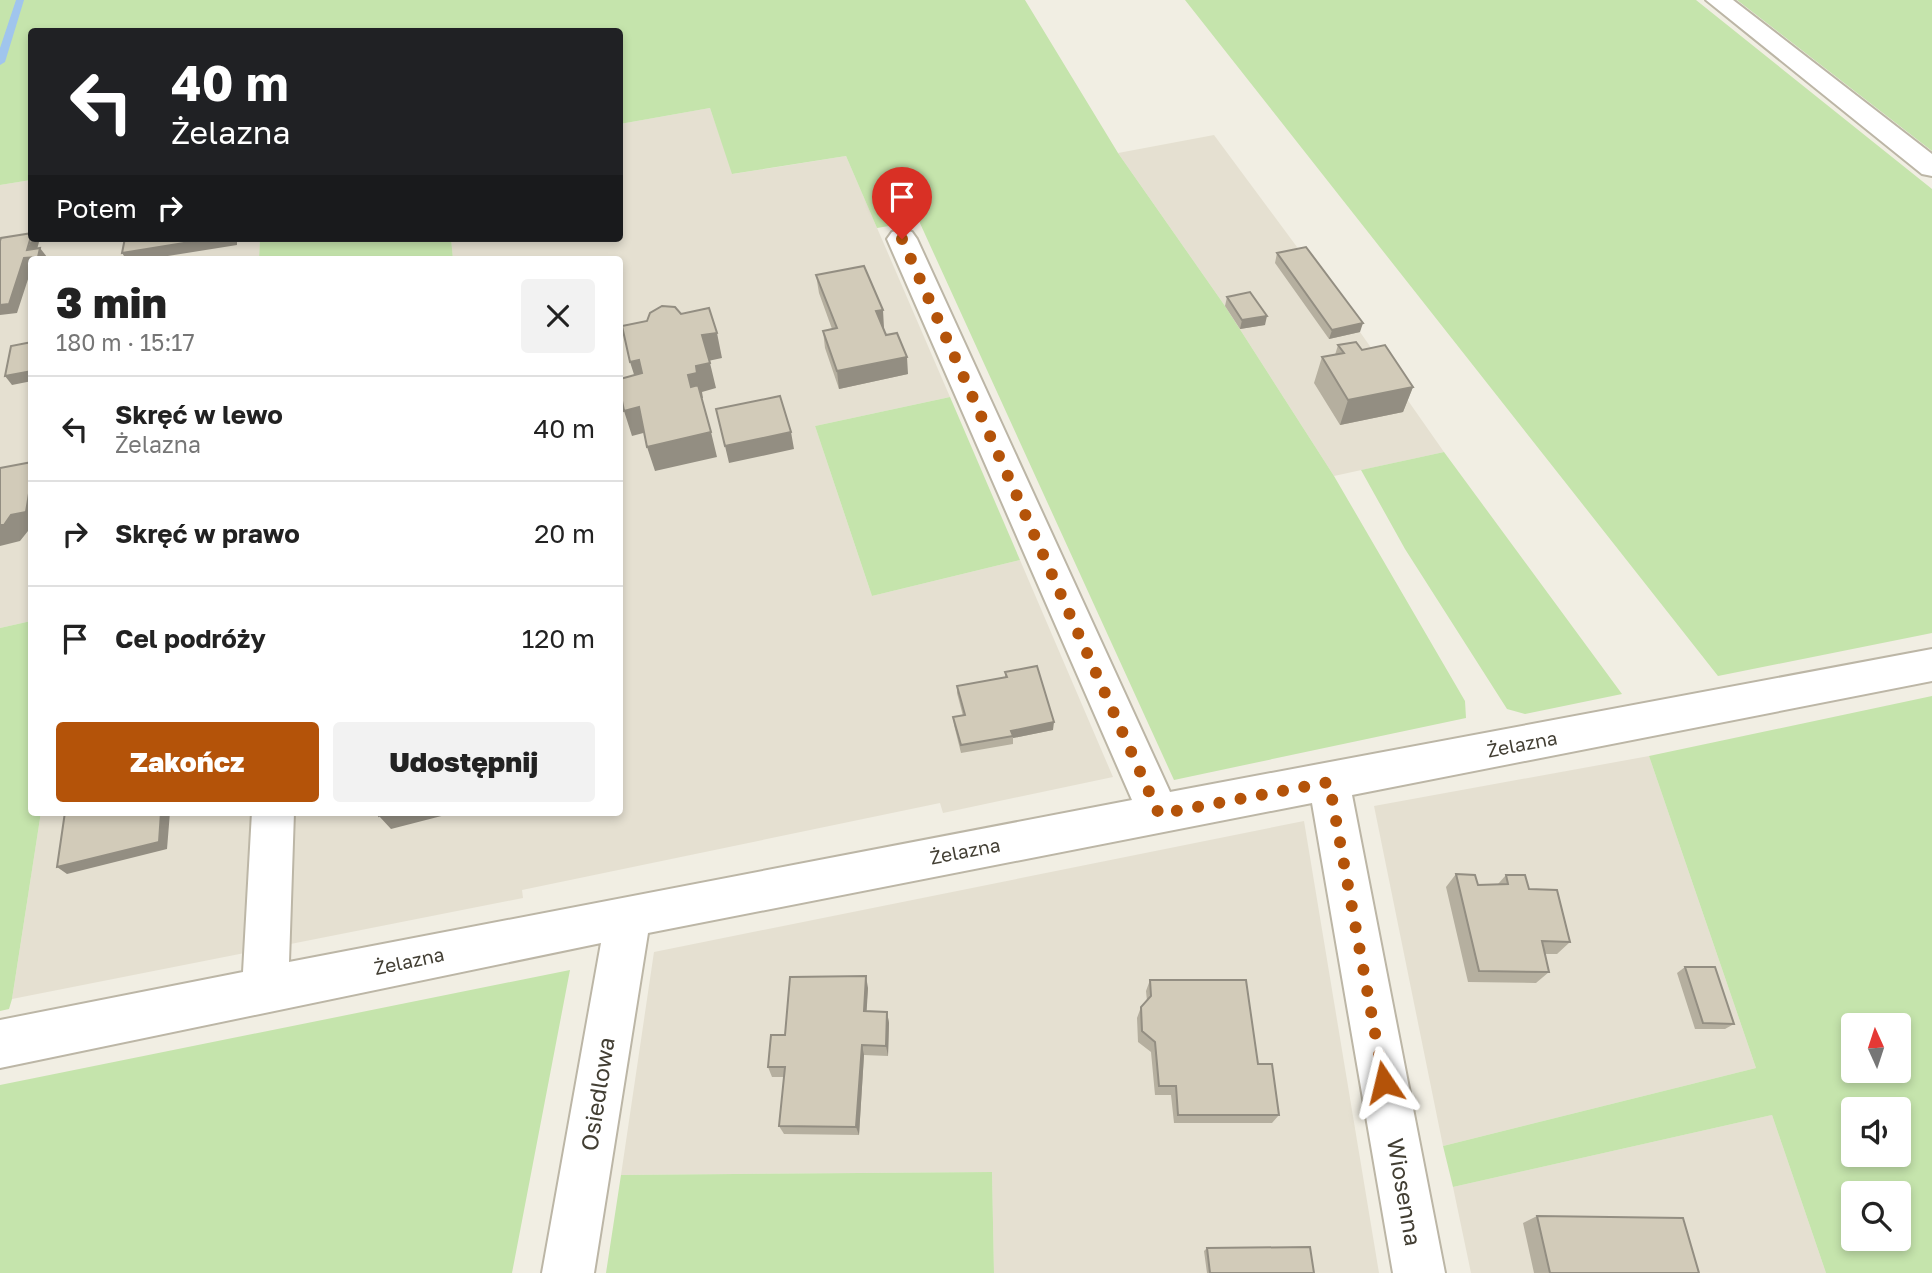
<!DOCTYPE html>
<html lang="pl">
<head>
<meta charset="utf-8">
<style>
  body { margin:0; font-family:"Golos Text",sans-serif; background:#f2f2f2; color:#222; height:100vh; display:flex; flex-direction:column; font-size:26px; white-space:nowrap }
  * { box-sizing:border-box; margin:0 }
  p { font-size:23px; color:#767676 }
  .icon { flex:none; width:38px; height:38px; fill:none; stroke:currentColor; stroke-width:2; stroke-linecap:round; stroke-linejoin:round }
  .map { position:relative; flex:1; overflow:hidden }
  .drawer { position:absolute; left:28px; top:256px; width:595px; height:560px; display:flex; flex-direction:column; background:#fff; border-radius:7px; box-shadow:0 4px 10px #0003 }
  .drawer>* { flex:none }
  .top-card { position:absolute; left:28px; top:28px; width:595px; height:214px; border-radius:7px; box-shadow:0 4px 10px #0003; background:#202124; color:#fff; overflow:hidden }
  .needle { width:46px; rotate:357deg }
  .buttons { position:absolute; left:1841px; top:1013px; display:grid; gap:14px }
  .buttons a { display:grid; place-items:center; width:70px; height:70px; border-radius:7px; background:#fff; box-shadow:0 4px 10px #0003; font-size:35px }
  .pin { position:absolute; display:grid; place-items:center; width:60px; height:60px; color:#fff; margin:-72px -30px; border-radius:50% 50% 50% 0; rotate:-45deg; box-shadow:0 0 7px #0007 }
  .pin .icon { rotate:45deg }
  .me { position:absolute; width:77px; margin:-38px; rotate:350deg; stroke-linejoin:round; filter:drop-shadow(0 0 5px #0008) }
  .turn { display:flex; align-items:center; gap:24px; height:147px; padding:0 28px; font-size:32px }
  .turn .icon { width:91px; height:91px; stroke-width:2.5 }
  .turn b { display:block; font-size:49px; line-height:60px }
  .then { display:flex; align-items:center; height:66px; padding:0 28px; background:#0003; gap:14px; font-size:26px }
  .round { display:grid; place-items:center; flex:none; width:74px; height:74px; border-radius:7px; background:#f2f2f2 }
  .headline { display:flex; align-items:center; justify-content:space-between; height:119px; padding:0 28px }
  h1 { font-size:42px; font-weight:800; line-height:52px }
  .button { display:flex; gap:14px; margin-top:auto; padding:14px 28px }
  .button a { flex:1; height:80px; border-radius:7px; background:#b45309; color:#fff; font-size:28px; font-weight:800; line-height:80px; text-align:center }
  .button a+a { background:#f2f2f2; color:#222 }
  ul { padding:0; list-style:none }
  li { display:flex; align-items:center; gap:21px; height:105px; padding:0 28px; border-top:2px solid #e0e0e0 }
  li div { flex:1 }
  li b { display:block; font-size:26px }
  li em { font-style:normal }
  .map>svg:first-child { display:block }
</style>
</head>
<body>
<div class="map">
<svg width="1932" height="1273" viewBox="0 0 1932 1273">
  <rect width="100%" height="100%" fill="#f1eee3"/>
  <path fill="#e5e0d1" d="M710,108l23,66 113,-18 104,241 -135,29 57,170 148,-36 93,217 -170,36 -3,-10 -418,87 1,8 -511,101 29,-187h579v-553h-167l-2,-21h169v-114z
    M1214,135l146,197 84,120 -110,24 -109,-170 -107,-153z
    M31,180l1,58h228l-1,21h-227l-1,362 -31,7v-443z
    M1649,756l107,312 -313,78 -69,-340z
    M1304,821l75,452h-385l-2,-101 -371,3 33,-223z
    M1772,1115l54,158h-355l-18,-86z"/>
  <path fill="#c5e4ac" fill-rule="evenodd" d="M0,0h1025l93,153 107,153 109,170 131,225 1,17 -292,62 -255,-559 -42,7 -31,-72 -114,18 -22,-66 -90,16v-92h-588l-1,148 -31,5z
    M1185,0h511l236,189v444l-214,43z
    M1737,0h195v151z
    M260,238h191l2,21h-194z
    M950,397l70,163 -148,36 -57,-170z
    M1444,452l178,242 -97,20 -18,-5 -102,-160 -44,-79z
    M31,621l1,191h9l-29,187 -3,10 -9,2v-383z
    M1932,696v577h-106l-54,-158 -319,72 -10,-41 313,-78 -107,-312zM1853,1026h46v45h-46zM1853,1110h46v45h-46zM1853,1194h46v45h-46z
    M570,970l-58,303h-512v-188z
    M992,1172l2,101h-388l15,-98z"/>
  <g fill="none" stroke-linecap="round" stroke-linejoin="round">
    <path fill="#a0c5ed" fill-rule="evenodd" d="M16,0h8l-19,62 -5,3v-17z"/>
    <g stroke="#bcb6a6" stroke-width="4">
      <path id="minor" d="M1706,0h27l199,154v22l-10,-2z
        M902,230l10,2 5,7 253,553 762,-143v32l-580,114 93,478h-52l-81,-470 -664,130 -54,340h-52l59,-330 -601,125v-48l243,-48 9,-160h42l-5,150 843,-162 -245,-561 5,-7z"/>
    </g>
    <use href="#minor" fill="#fff" fill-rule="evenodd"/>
  </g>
  <path fill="#b5af9f" d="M1277,253l83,79 -31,7 -54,-76z
    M816,275l67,35v18l25,46 -69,15 -14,-41 -2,-17 9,-2 -13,-36z
    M1227,297l38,28 -25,4 -15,-23z
    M1338,345l24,5 51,37 -10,25 -63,13 -26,-42 8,-26 13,-2z
    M1005,672l48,58 -40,8v6l-52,9 -7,-28 -1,-8 10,-1 -6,-23v-7l48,-9z
    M1456,874l22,11 20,-1 8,-9 23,14 41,53 -13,12h-12l4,18 -13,11 -68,-1 -22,-95z
    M1685,967l49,57 -9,5h-30l-18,-56z
    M1150,980l108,84 21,51 -7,8h-98l-3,-28h-16l-4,-43 -13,-10 -1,-24 4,-11 6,-6 -1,-10z
    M868,988l-2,23 21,1 2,11 -1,33 -24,-1 -5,80 -75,-1 -5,-8 5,-49h-12l-4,-10z
    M1537,1216l162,57h-165l-11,-50z
    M1207,1248l107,25h-107l-3,-22z"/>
  <path fill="#938e82" d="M32,238h4l3,4 -4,15 5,-9 7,9 -1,2h-14v8l-15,46 -17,2v-10l27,-55z
    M215,238h22v7l-88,14h-23l-4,-6z
    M883,310l1,18 -6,1 -2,-18z
    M1267,316l-2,9 -25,4 2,-9z
    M1363,323l-3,9 -31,7 3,-9z
    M717,333l5,25 -14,3 -6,-26z
    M907,357l1,17 -69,15 -2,-18z
    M639,360l8,25 -9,2 -8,-25z
    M710,363l6,25 -14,4 1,6 -9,2 -6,-25 8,-9z
    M32,371v10l-20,4 -7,-9z
    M1413,387l-10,25 -63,13 8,-25z
    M639,407l8,25 -15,4 -8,-25z
    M711,432l6,25 -62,14 -8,-24z
    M791,432l3,17 -65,14 -4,-17z
    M30,487h2v44h-4l-8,10 -20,5v-21z
    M1054,722l-1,8 -40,8 -2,-7z
    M161,812h9l-3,37 -100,25 -10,-7z
    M393,812h64l-66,17 -12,-13z
    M866,976l2,12 -2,34 -2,-11z
    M887,1012l2,11 -1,33 -2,-10z
    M862,1045l2,10 -5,80 -3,-8z"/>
  <path fill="#d2cbb9" stroke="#938e82" stroke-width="2" d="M32,233l-5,17 13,-2 -2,9 -14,1 -15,46 -9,1v-64l1,-3z
    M125,238h90l-93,15z
    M1306,247l57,76 -31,7 -55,-77z
    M864,266l19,44 -7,1 10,24 11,-2 10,24 -70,14 -14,-40 14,-3 -21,-53z
    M1250,292l17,24 -25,4 -15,-23z
    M662,306l13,1 6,7 28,-6 8,25 -15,2 8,28 -14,3 1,7 -9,2 3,12 7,-2 13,47 -64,15 -8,-40 -15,4 -4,-20v-12l22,-6 -3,-13 -9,2 -8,-36 25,-5 3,-8z
    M32,342v29l-27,5 6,-30z
    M1356,342l6,8 23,-5 28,42 -65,13 -26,-43 22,-4 -6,-8z
    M780,396l11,36 -66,14 -9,-37z
    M32,462v25h-2l-4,25 -15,3 -7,10h-4v-57z
    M1037,666l17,56 -43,9 2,5 -52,9 -8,-28 12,-2 -8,-29 50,-9 -2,-5z
    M65,812h96l-2,30 -102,25z
    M379,812h14l-14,4z
    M1456,874l19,1 3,10 30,-1 -2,-9h19l4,14 28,1 13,52 -28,-1 7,31 -70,-1z
    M1685,967h30l19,57 -31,-1z
    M866,976l-2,35 23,1 -1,34 -24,-1 -6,82 -77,-1 6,-59h-17l3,-32h14l5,-58z
    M1150,980h96l12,84h14l7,51h-101l-2,-29h-17l-4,-44 -13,-11 -1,-24 10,-11z
    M1537,1216l146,2 16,55h-149z
    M1310,1247l4,26h-104l-3,-25z"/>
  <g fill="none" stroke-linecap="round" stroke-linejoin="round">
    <path stroke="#b45309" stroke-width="12" stroke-dasharray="0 21.6" d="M902,239l257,575 170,-32 55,300"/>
  </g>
  <g text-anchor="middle" stroke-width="5" stroke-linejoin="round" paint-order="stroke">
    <g font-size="19" fill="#423e33" stroke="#fff">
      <text transform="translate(1522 744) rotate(-11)" y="7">Żelazna</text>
      <text transform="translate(965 851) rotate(-11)" y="7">Żelazna</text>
      <text transform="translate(409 961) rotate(-12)" y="7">Żelazna</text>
    </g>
    <g font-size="23" fill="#423e33" stroke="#fff">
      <text transform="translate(598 1094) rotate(-81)" y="8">Osiedlowa</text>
      <text transform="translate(1404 1192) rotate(80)" y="8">Wiosenna</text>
    </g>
  </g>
</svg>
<div class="buttons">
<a><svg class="needle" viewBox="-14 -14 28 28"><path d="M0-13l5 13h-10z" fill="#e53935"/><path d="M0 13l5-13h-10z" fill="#767676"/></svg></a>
<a><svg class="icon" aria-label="sound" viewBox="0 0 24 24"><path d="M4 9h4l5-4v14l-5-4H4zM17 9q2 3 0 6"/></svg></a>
<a><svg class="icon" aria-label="search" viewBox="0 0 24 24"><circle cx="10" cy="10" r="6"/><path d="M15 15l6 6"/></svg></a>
</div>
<div class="pin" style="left:902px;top:239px;background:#d93025"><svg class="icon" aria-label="arrive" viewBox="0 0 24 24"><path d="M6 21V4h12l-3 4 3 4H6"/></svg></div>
<svg class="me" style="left:1384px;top:1082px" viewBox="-20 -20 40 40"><path d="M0-17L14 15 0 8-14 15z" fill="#b45309" stroke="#fff" stroke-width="4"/></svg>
<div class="top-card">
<div class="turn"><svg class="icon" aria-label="left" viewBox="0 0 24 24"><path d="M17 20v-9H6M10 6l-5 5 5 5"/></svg><div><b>40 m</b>Żelazna</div></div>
<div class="then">Potem<svg class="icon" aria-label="right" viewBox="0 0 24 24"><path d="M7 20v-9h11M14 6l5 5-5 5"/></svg></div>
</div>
<section class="drawer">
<div class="headline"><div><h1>3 min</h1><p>180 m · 15:17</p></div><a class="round"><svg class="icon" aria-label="close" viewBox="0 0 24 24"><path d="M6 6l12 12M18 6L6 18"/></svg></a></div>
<ul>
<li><svg class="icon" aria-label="left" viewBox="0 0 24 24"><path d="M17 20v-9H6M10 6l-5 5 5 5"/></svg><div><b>Skręć w lewo</b><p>Żelazna</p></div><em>40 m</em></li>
<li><svg class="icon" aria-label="right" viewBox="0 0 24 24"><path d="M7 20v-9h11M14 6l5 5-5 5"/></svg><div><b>Skręć w prawo</b></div><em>20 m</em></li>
<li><svg class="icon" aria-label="arrive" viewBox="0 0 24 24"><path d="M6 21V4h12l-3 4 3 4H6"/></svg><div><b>Cel podróży</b></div><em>120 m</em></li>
</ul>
<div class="button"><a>Zakończ</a><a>Udostępnij</a></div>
</section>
</div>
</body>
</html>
